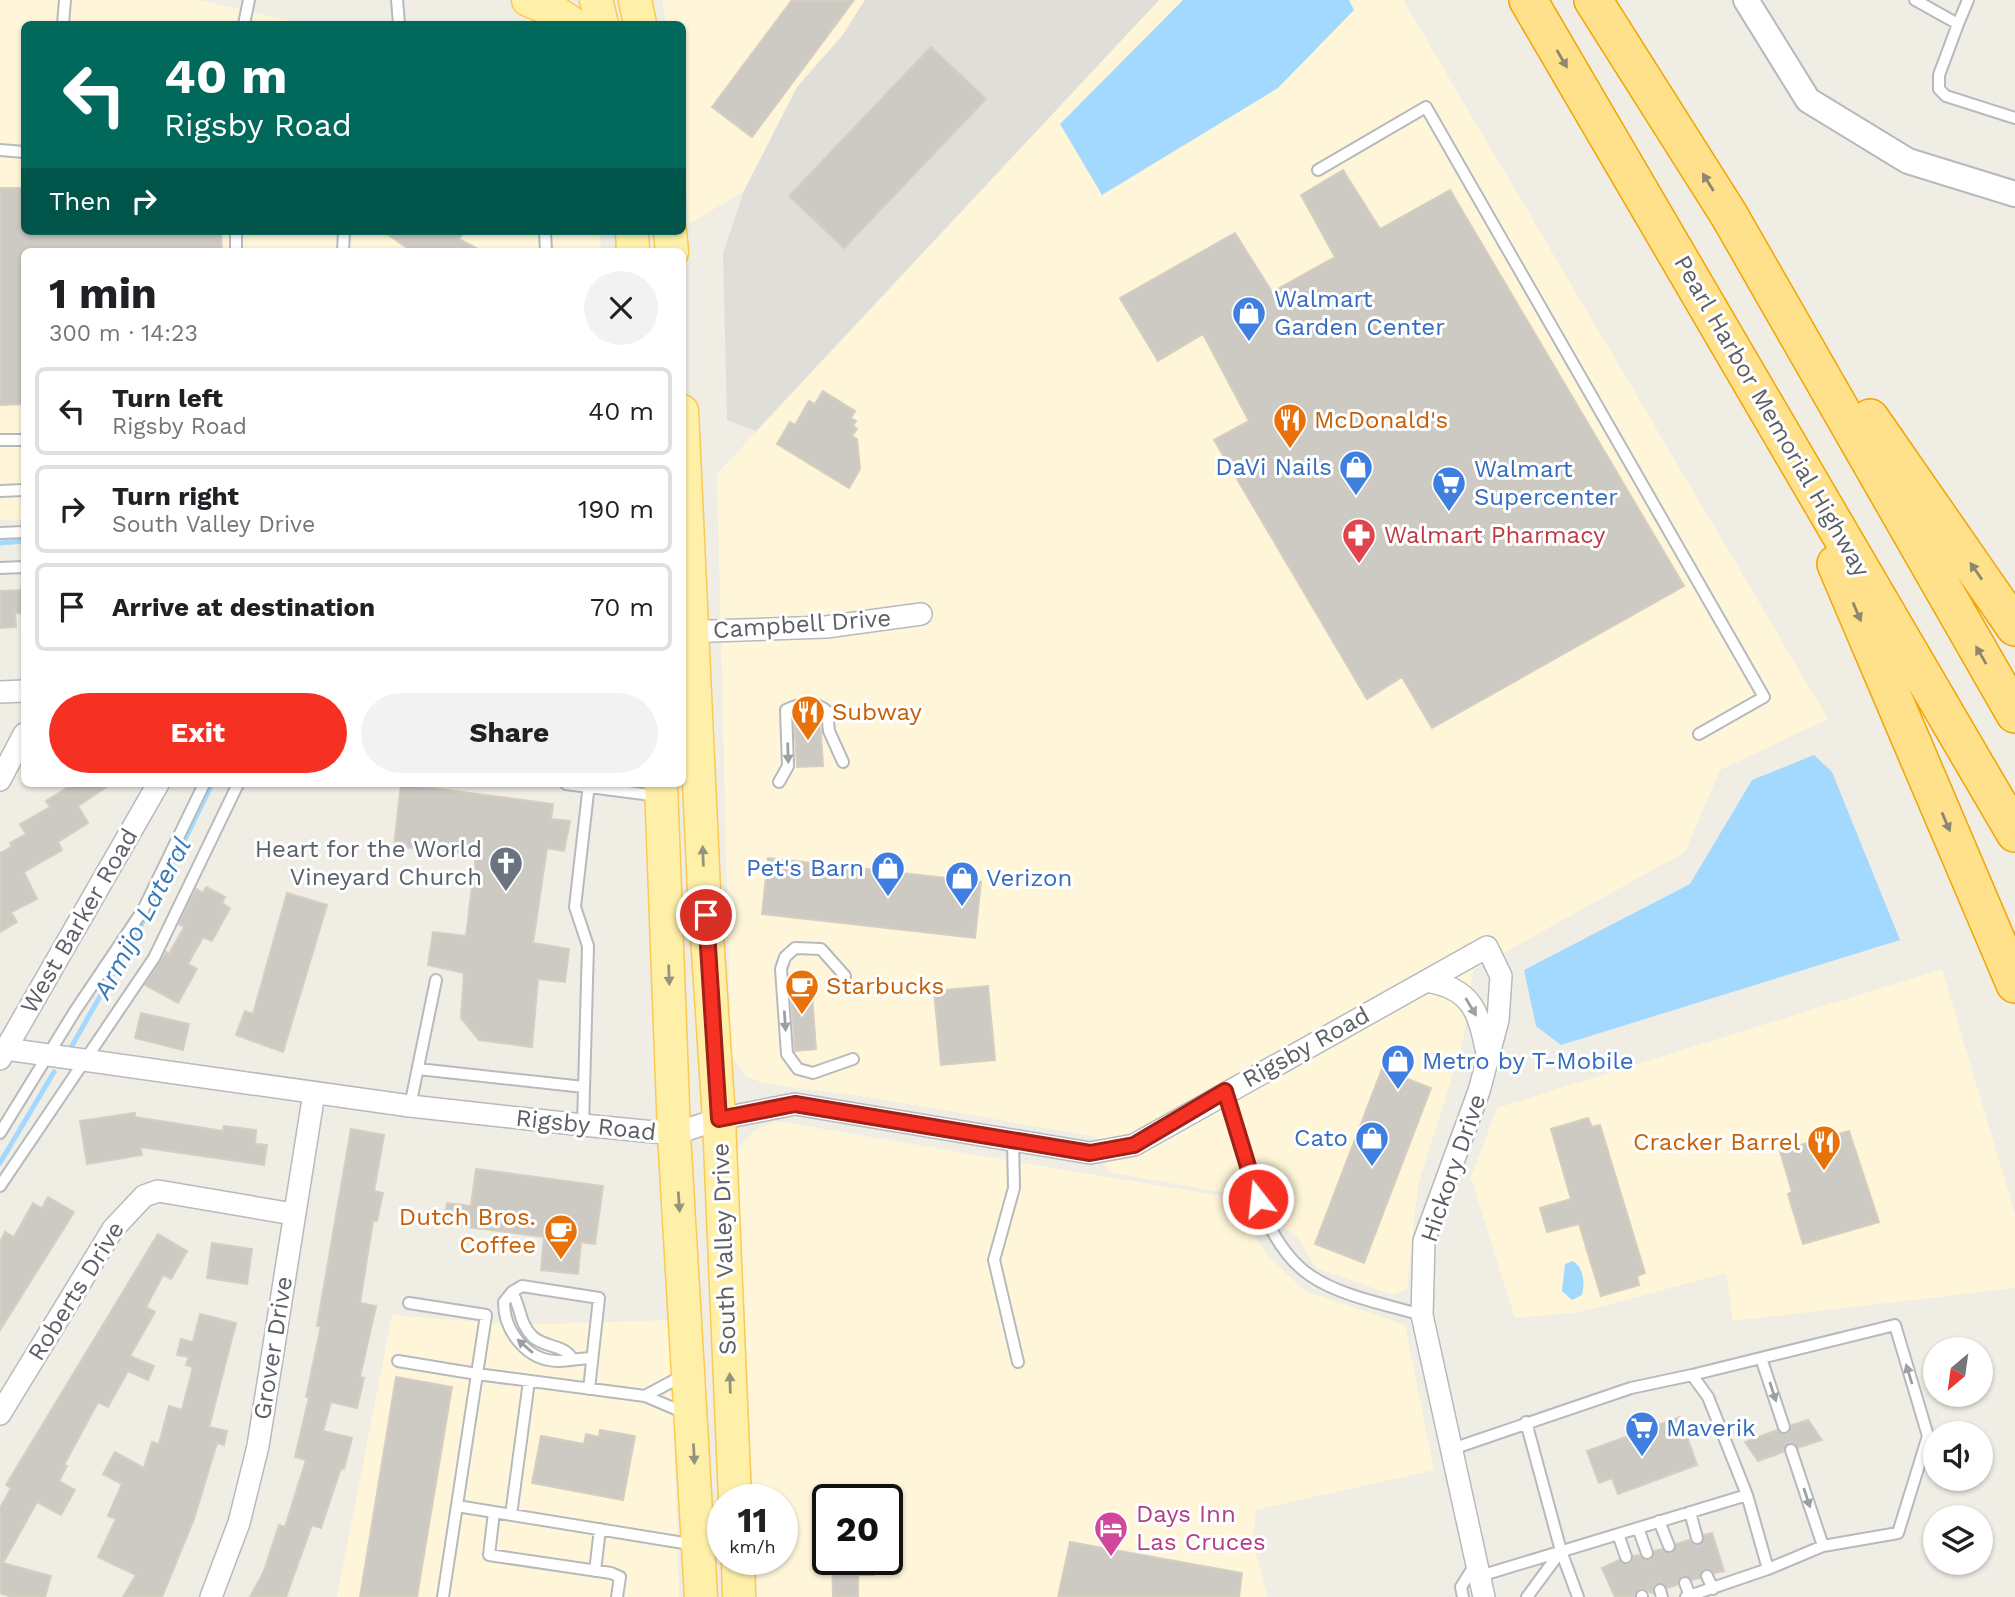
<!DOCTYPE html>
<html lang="en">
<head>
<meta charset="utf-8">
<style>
  body { margin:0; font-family:"Work Sans",sans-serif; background:#f2f2f2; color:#202124; height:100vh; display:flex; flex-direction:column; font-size:26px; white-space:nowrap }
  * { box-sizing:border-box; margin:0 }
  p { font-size:23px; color:#757577 }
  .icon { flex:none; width:38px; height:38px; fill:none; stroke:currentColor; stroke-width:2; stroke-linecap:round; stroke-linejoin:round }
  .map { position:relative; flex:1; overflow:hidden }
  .drawer { position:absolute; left:21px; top:248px; width:665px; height:539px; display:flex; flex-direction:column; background:#fff; border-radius:10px; box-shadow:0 2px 5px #0004 }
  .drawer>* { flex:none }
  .hud { position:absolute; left:21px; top:21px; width:665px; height:214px; border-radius:10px; box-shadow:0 2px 5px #0004; background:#00695c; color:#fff; overflow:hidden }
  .needle { width:46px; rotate:209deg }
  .tools { position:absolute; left:1923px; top:1337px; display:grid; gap:14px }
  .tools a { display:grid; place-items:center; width:70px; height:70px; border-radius:50%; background:#fff; box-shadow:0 2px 5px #0004; font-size:35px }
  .speed { position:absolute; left:707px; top:1484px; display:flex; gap:14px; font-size:35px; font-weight:700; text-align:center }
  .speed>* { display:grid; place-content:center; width:91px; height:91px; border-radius:50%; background:#fff; box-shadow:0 2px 5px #0004; line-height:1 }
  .speed small { font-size:18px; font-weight:400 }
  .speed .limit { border:4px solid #111; border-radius:10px; background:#fff; color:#111 }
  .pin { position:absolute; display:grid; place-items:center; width:60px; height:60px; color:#fff; margin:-30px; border:4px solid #fff; border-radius:50%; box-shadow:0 2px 7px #0007 }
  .me { position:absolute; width:77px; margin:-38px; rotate:344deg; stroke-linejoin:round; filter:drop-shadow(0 0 5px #0008) }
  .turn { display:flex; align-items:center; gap:24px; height:147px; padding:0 28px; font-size:32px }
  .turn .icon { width:91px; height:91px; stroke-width:2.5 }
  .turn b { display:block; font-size:49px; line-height:60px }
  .then { display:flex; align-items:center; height:66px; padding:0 28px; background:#0003; gap:14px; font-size:26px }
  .round { display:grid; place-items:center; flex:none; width:74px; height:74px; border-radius:37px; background:#f2f2f2 }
  .overview { display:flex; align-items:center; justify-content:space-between; height:119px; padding:0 28px }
  h1 { font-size:42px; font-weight:700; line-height:52px }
  .action { display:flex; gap:14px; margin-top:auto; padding:14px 28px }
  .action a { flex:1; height:80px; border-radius:42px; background:#f63123; color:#fff; font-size:28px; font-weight:700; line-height:80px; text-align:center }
  .action a+a { background:#f2f2f2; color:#202124 }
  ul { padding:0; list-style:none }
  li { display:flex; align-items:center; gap:21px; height:88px; margin:0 14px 10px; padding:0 14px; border:4px solid #e0e0e0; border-radius:10px }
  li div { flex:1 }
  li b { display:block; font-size:26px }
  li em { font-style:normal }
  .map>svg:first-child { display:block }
</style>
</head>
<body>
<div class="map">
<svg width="2015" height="1597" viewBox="0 0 2015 1597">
  <rect width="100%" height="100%" fill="#efede4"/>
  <path fill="#fff6d9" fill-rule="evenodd" d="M0,0h198l107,24h-281v207h574l4,21h-578v267l-24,1z
    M662,0h203l-23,36 -45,51 -53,104 -55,33 -7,-77v-123h-16z
    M1159,0h244l425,719 -108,51 -35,82 -212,118 -10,72 -45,143 -11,104 -13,6 -78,-27 -19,-32 -71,-43 -118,-21 -11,-35 -223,-39 -111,-15 -18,-7 -14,-22 -14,-580z
    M1942,969l73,245v74l-282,33 -7,-48 -145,39 -66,6 -44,-140 26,-70z
    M775,1121l459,77 32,57 39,36 100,34 29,145 -178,40 -3,30 14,57h-510l-1,-38h26v-59h-29l-16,-351 16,-17zM828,1500h59v59h-59z
    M392,1315l124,10 155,-5 8,277h-342z"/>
  <path fill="#e0ded8" d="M865,0h294l-403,431 -29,-11 -4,-167 21,-62 53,-104 45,-51z"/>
  <path fill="#a4d9ff" d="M1183,0h166l5,10 -76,78 -176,107 -42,-71z
    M1814,755l18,17 68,168 -339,105 -25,-19 -12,-56 166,-86 62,-104z
    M1573,1261c11,7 12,22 9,34l-10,5 -10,-9 3,-27z"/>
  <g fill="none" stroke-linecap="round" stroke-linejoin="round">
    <path stroke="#a4d9ff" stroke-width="5" d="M0,543l24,-2
      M69,1051l91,-160 52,-107
      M0,1163l54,-91"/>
  </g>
  <path fill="#cdc9c3" stroke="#d5cec1" stroke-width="2" d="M792,0h62l-102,137 -40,-30z
    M931,47l55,52 -142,149 -55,-52z
    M1343,170l37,59 70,-39 234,396 -252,142 -30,-51 -35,22 -153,-259 35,-19 -46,-87 -45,27 -38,-63 115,-65 37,59 63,-35 -34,-62z
    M0,188h24v43h197l1,21h-198v152l-24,1z
    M383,231h81l-5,8 24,13h-70z
    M823,391l32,20 -4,7 5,3 -3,5 4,3 -5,7 5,3 3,30 -11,19 -72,-44 13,-22 5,3 14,-24 6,3z
    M24,590v23h-9l1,14 -16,1v-37z
    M820,717l3,49 -26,1 -3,-49z
    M73,784h38l-33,22 10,17 -30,19 4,8 -38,22 13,27 -26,13 6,10 -17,10v-79l12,-6 -2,-4 16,-9 -6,-10 30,-17 -4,-6z
    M401,784l152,20 -2,15 19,2 -6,30 -17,-3 -14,95 36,6 -4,33 -27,-3 -6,68 -53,-7 -18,-22 3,-45 -36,-8 5,-33 33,4 10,-82 -82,-8z
    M768,858l213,24 -6,56 -213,-24z
    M206,887l19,10 -3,6 8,5 -18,33 -9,-4 -15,27 9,5 -19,34 -33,-18 21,-33 3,2 15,-27 -5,-3 17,-35 7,4z
    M287,893l40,12 -44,147 -47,-17 9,-24 8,3z
    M811,980l5,69 -21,2 -5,-69z
    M988,986l7,74 -54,5 -7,-74z
    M141,1013l48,11 -6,26 -48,-12z
    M1382,1069l49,19 -67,175 -49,-19z
    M135,1113v4l88,14 1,-5 32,4 -1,14 12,1 -3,20 -124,-18 2,8 -55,9 -7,-43z
    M1588,1118l4,9 8,-2 45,148 -8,3 2,9 -38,11 -22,-72 -32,8 -7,-24 31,-9 -20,-70z
    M351,1129l33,6 -10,56 9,2 -6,28h-4l-13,82 16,3 -16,71 4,1 -7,30 -26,-6 -8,29 29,7 -8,31 -3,-1 -20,60 -9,-3 -26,72h-36l14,-26 15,-46 6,2 21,-67 -11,-3 14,-60h-3l15,-71h-4z
    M1849,1131l30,91 -76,22 -15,-50 4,-2 -12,-41z
    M476,1169l127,17 -8,58 -14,-2 -3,32 -37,-4 3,-33 -100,-13 3,-21 24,3z
    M48,1197l26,15 -74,118v-88l5,-10 9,5 19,-34 9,5z
    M158,1234l29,17 -16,28 -8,-4 -17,32 9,5 -25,44 24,10 -6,14 -20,-9 -20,36 -10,-5 -34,63 3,1 -8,15 16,9 -14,25 -24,-13 -34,61 48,13 -6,21h-34l-11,-4v-85l11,-20 -5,-3z
    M212,1243l40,6 -5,35 -40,-6z
    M200,1314l36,9 -27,104 18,4 -3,14 -7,-2 -23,76 -32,78h-39l13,-22 -38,-18 18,-38 -8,-3 14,-32 -19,-10 12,-22 29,16 8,-26 7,2 10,-38 13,4 11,-43 -7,-2 3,-8 -12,-2 4,-16 12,3z
    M396,1377l56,10 -35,210h-57z
    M1680,1417l17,48 -79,29 -6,-16 -13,5 -12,-32z
    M1808,1420l14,20 -24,8 -9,-6 -6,10 -25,9 -13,-19 32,-12 10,4 5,-9z
    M600,1430l35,6 -12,64 -91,-17 9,-47 43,8 2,-10 13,3z
    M1712,1533l12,38 -9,2 -11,-4 -4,9 -8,2 -9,-5 -6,10 -9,3 -9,-6 -5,3 -1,8 -12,-5 -7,9h-19l-13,-29 17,-8 10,4 5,-8 5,-1 10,6 5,-10 8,-2 9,4 5,-9 13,-4 5,5h6l4,-10z
    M1070,1542l172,31 -3,24h-181z
    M832,1559h42v16h-16v22h-25z"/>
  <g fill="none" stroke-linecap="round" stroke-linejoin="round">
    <g stroke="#b6babf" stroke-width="14">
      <path id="service" d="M397,0l2,24
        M1915,0l43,24 -19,51v14l7,7 69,22
        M63,24l2,-24
        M244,24l5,-24
        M1958,24l10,-24
        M0,150l24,2
        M1318,170l108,-63 338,590 -65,37
        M545,231l1,21
        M236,252v-21
        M343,252l1,-21
        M0,440h24
        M0,491l24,-1
        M0,533l24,-1
        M0,568l24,-1
        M779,782l9,-16 -2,-56c14,-7 29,-9 41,1l2,20 14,31
        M566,784l93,12
        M845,976l-24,-27 -26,-1 -10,9 -4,12 6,85 11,15 15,4 40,-14
        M418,1069l166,18
        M1225,1091c18,58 33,150 86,185 29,20 77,29 111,39
        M410,1106l26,-126
        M583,1125l5,-179 -13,-39 14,-123
        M0,1133l75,-122 68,-101 61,-126
        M1013,1142l1,46 -20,72 24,102
        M0,1186l154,-228 84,-174
        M512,1292c9,15 7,32 21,45 11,10 30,8 38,20
        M1761,1358l23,69
        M398,1361l79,13 9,-59 -77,-12
        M684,1375l-39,21 40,17
        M1692,1375l203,-50 33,111 -30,97 -75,13 -55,23
        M589,1389l10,-91 -77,-12 -10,6 -8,10c0,29 23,60 56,59 10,0 19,-3 32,-3
        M1526,1422l35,129 17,46
        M1452,1449l179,-61 61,-13 16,22 39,98 -267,81
        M1791,1450l32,96
        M457,1506l239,39
        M494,1512l-5,43 122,18 9,4 -3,20
        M1690,1512l7,26
        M511,1515l18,-134
        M1659,1521l10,25
        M1638,1528l9,25
        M1618,1534l8,23
        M595,1571l5,-42
        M1707,1576l6,13
        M1685,1583l5,13
        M1660,1590l2,7
        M1642,1596v1
        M443,1597l34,-223 168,22
        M1463,1597l-2,-10 15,-24
        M1527,1597l34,-46
        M1686,1597l82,-28 -21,-74"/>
    </g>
    <g stroke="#b6babf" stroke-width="24">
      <path id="minor" d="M682,632l144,-5 95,-13
        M0,692l24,-1
        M0,780l24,-46
        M1426,981c46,7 53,31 61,73
        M6,1049l404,57 173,19 91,9 45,-15 76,-15 295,49 44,-8 353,-198 14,29 -3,44 -19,71 -55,150 -2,74 62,282
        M0,1059l158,-275
        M0,1414l113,-185 31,-33 14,-5 135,23
        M211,1597l28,-74 19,-77 56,-353"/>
    </g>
    <g stroke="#b6babf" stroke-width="28">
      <path id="tertiary" d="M1746,0l62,100 100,61 107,33"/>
    </g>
    <g stroke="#fcc951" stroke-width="35">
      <path id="primary" d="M528,0l23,9 22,15
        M596,0l6,24
        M635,0l5,24
        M632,231l1,21
        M670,231l2,21
        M682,411l22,479 15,229 16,381
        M661,784l13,350 27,463
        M738,1559l1,38"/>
    </g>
    <g stroke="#f3a400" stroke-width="40">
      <path id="motorway" d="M1528,0l487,833
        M1593,0l136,215 286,499
        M1870,418l145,209
        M1836,564l179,420"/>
    </g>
    <use href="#service" stroke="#fff" stroke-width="10"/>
    <use href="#minor" stroke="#fff" stroke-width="21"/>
    <use href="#tertiary" stroke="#fff" stroke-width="24"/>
    <use href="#primary" stroke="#fff0a9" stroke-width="32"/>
    <use href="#motorway" stroke="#ffe08b" stroke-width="37"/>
  </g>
  <defs><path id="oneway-solid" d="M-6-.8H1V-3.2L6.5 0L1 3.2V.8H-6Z" transform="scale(1.75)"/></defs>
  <g fill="#8d8671">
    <use href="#oneway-solid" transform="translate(1562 59) rotate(60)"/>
    <use href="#oneway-solid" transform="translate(1708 182) rotate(-122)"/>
    <use href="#oneway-solid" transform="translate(1976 571) rotate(-125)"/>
    <use href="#oneway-solid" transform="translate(1857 612) rotate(67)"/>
    <use href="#oneway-solid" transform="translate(1981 655) rotate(-120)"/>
    <use href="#oneway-solid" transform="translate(1946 822) rotate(67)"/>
  </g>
  <g fill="#9da0a3">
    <use href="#oneway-solid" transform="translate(788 753) rotate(88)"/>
    <use href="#oneway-solid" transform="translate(1471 1007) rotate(59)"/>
    <use href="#oneway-solid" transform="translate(785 1021) rotate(86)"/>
    <use href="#oneway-solid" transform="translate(525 1346) rotate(-139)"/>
    <use href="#oneway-solid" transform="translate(1909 1374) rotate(-107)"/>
    <use href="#oneway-solid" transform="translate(1773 1392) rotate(72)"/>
    <use href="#oneway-solid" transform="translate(1807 1498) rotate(72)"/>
  </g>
  <g fill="#95927d">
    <use href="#oneway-solid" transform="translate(703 856) rotate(-92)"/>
    <use href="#oneway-solid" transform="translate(669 975) rotate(88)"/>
    <use href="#oneway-solid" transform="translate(679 1202) rotate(86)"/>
    <use href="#oneway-solid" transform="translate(730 1383) rotate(-92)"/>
    <use href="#oneway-solid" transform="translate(694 1454) rotate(87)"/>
  </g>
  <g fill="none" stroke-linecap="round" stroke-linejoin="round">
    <g stroke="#a02017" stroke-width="18">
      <path id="route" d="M706,915l13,204 76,-15 295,49 44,-8 91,-54 33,108"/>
    </g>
    <use href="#route" stroke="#f63123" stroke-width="12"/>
  </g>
  <defs>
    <g id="shop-pin" transform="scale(1.75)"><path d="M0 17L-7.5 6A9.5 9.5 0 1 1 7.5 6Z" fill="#3f7fe0" stroke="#fff"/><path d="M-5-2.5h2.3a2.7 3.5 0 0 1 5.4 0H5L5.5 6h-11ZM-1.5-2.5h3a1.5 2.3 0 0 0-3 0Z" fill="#fff"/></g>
    <g id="restaurant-pin" transform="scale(1.75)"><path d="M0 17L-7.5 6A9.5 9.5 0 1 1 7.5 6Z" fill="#e8710a" stroke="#fff"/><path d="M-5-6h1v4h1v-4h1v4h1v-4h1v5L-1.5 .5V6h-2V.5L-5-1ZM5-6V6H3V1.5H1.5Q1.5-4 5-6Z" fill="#fff"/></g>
    <g id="supermarket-pin" transform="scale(1.75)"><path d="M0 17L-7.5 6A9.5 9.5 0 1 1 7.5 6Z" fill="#3f7fe0" stroke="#fff"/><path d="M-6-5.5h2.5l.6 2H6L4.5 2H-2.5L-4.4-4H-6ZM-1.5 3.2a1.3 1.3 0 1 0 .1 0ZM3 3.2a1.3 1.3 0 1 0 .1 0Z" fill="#fff"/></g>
    <g id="pharmacy-pin" transform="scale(1.75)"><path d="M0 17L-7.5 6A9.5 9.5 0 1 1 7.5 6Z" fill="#e0444e" stroke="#fff"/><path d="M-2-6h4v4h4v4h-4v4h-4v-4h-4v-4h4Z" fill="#fff"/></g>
    <g id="church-pin" transform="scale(1.75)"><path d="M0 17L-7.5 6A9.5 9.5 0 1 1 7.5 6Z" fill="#6b7280" stroke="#fff"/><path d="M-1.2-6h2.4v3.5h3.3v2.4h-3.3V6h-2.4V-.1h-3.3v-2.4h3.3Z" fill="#fff"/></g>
    <g id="cafe-pin" transform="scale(1.75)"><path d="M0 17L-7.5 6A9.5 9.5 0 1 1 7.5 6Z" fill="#e8710a" stroke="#fff"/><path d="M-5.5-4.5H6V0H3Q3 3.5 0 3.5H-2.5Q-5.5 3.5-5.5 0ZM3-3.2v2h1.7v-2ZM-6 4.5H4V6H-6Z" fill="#fff"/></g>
    <g id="hotel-pin" transform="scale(1.75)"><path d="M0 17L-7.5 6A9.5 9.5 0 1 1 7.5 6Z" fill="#d1479c" stroke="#fff"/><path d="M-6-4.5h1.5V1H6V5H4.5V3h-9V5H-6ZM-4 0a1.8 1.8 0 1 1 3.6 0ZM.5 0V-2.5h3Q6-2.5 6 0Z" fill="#fff"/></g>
  </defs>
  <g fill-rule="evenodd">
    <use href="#shop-pin" x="1249" y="313"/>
    <use href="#restaurant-pin" x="1290" y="420"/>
    <use href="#shop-pin" x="1356" y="467"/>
    <use href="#supermarket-pin" x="1449" y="483"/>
    <use href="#pharmacy-pin" x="1359" y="535"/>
    <use href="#restaurant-pin" x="808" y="712"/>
    <use href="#church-pin" x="506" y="863"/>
    <use href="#shop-pin" x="888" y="868"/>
    <use href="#shop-pin" x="962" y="878"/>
    <use href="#cafe-pin" x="802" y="986"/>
    <use href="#shop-pin" x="1398" y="1061"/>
    <use href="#shop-pin" x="1372" y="1138"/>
    <use href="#restaurant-pin" x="1824" y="1142"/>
    <use href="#cafe-pin" x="561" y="1231"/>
    <use href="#supermarket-pin" x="1642" y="1428"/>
    <use href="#hotel-pin" x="1111" y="1528"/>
  </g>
  <g text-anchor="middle" stroke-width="6" stroke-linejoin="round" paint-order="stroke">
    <g font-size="24" fill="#366cbe" stroke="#fff" text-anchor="start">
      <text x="1274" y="307">Walmart<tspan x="1274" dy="28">Garden Center</tspan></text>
      <text x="1332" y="475" text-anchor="end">DaVi Nails</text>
      <text x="1474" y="477">Walmart<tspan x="1474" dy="28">Supercenter</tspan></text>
      <text x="864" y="876" text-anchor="end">Pet's Barn</text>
      <text x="986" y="886">Verizon</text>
      <text x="1422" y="1069">Metro by T-Mobile</text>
      <text x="1348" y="1146" text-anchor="end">Cato</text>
      <text x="1666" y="1436">Maverik</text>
    </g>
    <g font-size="24" fill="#5c6066" stroke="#fff">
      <text transform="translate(1772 416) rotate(60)" y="8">Pearl Harbor Memorial Highway</text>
      <text transform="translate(802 624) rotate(-4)" y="8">Campbell Drive</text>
      <text transform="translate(79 921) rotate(-60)" y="8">West Barker Road</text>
      <text transform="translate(1306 1047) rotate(-29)" y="8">Rigsby Road</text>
      <text transform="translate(586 1125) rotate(6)" y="8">Rigsby Road</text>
      <text transform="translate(1453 1168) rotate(-71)" y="8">Hickory Drive</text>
      <text transform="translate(724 1249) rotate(-92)" y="8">South Valley Drive</text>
      <text transform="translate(76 1291) rotate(-58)" y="8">Roberts Drive</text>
      <text transform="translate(273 1348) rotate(-81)" y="8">Grover Drive</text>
    </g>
    <g font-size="24" fill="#c56008" stroke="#fff" text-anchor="start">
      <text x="1314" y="428">McDonald's</text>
      <text x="832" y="720">Subway</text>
      <text x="826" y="994">Starbucks</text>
      <text x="1800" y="1150" text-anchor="end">Cracker Barrel</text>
      <text x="536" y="1225" text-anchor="end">Dutch Bros.<tspan x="536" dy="28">Coffee</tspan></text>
    </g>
    <g font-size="24" fill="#be3a42" stroke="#fff" text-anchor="start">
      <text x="1384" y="543">Walmart Pharmacy</text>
    </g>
    <g font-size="24" fill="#5b616d" stroke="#fff" text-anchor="end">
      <text x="482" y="857">Heart for the World<tspan x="482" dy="28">Vineyard Church</tspan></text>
    </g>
    <g font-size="24" fill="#b23c85" stroke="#fff" text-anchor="start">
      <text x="1136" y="1522">Days Inn<tspan x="1136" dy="28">Las Cruces</tspan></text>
    </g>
    <g font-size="26" font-style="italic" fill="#3979b9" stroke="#fff">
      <text transform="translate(142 918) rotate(-62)" y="9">Armijo Lateral</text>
    </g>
  </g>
</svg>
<div class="tools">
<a><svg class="needle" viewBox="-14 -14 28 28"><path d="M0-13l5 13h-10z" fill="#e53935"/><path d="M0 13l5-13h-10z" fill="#757577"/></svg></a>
<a><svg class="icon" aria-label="sound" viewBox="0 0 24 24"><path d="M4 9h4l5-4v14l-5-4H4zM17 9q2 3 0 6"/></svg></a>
<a><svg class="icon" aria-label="layers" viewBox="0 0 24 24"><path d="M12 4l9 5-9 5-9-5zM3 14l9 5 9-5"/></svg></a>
</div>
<div class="speed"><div>11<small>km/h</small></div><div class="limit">20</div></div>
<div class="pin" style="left:706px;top:915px;background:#d93025"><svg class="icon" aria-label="arrive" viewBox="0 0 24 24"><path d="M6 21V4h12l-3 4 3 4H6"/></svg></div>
<svg class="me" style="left:1258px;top:1199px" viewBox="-20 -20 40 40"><circle r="17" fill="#f63123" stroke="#fff" stroke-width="3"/><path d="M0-11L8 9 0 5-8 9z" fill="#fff"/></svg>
<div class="hud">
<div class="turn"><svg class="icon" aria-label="left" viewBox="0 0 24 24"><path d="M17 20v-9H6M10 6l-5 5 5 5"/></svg><div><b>40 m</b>Rigsby Road</div></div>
<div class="then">Then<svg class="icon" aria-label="right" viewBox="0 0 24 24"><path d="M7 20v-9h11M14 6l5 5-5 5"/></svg></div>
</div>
<section class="drawer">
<div class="overview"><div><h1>1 min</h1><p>300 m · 14:23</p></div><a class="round"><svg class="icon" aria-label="close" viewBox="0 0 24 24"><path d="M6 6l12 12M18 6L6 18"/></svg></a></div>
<ul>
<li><svg class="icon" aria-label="left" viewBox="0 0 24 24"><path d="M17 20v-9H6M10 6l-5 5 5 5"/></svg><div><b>Turn left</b><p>Rigsby Road</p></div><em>40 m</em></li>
<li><svg class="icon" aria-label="right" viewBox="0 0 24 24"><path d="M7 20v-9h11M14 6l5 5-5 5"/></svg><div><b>Turn right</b><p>South Valley Drive</p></div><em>190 m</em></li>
<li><svg class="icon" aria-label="arrive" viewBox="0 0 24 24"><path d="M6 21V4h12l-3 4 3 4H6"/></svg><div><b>Arrive at destination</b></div><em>70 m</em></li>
</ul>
<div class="action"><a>Exit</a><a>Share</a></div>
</section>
</div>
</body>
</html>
